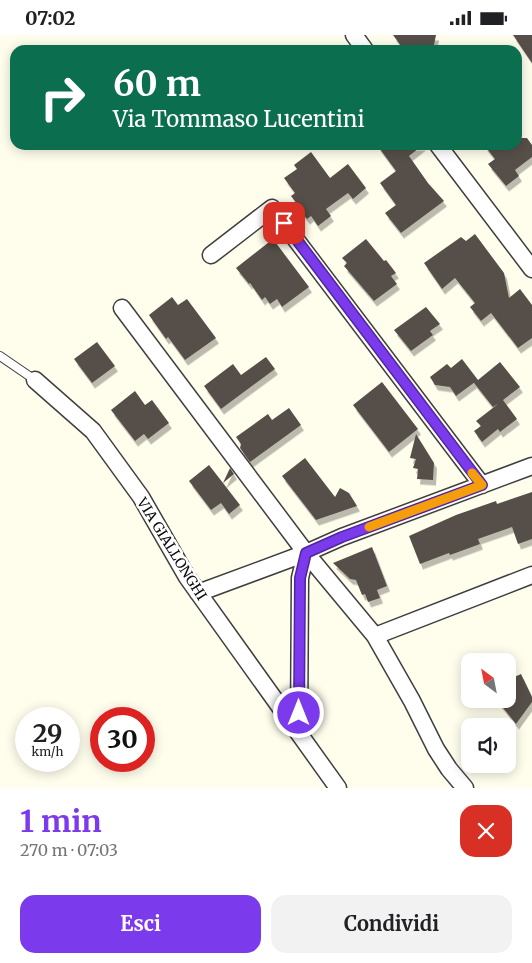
<!DOCTYPE html>
<html lang="it">
<head>
<meta charset="utf-8">
<style>
  body { margin:0; font-family:Merriweather,serif; background:#f2f2f2; color:#202124; height:100vh; display:flex; flex-direction:column; font-size:19px; white-space:nowrap }
  * { box-sizing:border-box; margin:0 }
  p { font-size:16px; color:#757577 }
  .icon { flex:none; width:28px; height:28px; fill:none; stroke:currentColor; stroke-width:2; stroke-linecap:round; stroke-linejoin:round }
  .map { position:relative; height:753px; overflow:hidden }
  .details { display:flex; flex-direction:column; background:#fff; flex:1 }
  .details>* { flex:none }
  .hud { position:absolute; left:10px; top:10px; width:512px; height:105px; border-radius:15px; box-shadow:0 2px 12px #0003; background:#0b6e4f; color:#fff; overflow:hidden }
  .needle { width:32px; rotate:328deg }
  .controls { position:absolute; left:461px; top:618px; display:grid; gap:10px }
  .controls a { display:grid; place-items:center; width:55px; height:55px; border-radius:10px; background:#fff; box-shadow:0 2px 12px #0003; font-size:25px }
  .speed { position:absolute; left:15px; top:672px; display:flex; gap:10px; font-size:25px; font-weight:700; text-align:center }
  .speed>* { display:grid; place-content:center; width:65px; height:65px; border-radius:50%; background:#fff; box-shadow:0 2px 12px #0003; line-height:1 }
  .speed small { font-size:12px; font-weight:400 }
  .speed .limit { border:8px solid #d22; background:#fff; color:#111 }
  .pin { position:absolute; display:grid; place-items:center; width:42px; height:42px; color:#fff; margin:-21px; border-radius:10px; box-shadow:0 2px 8px #0006 }
  .me { position:absolute; width:55px; margin:-28px; rotate:0deg; stroke-linejoin:round; filter:drop-shadow(0 0 4px #0008) }
  .turn { display:flex; align-items:center; gap:18px; height:105px; padding:0 20px; font-size:22px }
  .turn .icon { width:65px; height:65px; stroke-width:2.5 }
  .turn b { display:block; font-size:35px; line-height:42px }
  .round { display:grid; place-items:center; flex:none; width:52px; height:52px; border-radius:15px; background:#f2f2f2 }
  .summary { display:flex; align-items:center; justify-content:space-between; height:85px; padding:0 20px }
  h1 { font-size:30px; font-weight:700; line-height:38px; color:#7c3aed }
  .button { display:flex; gap:10px; margin-top:auto; padding:10px 20px }
  .button a { flex:1; height:58px; border-radius:15px; background:#7c3aed; color:#fff; font-size:20px; font-weight:700; line-height:58px; text-align:center }
  .button a+a { background:#f2f2f2; color:#202124 }
  .status { display:flex; justify-content:space-between; align-items:center; height:35px; padding:0 25px; background:#fff; direction:ltr }
  .status svg { height:14px; fill:currentColor }
  .map>svg:first-child { display:block }
</style>
</head>
<body>
<div class="status"><b>07:02</b><svg viewBox="0 0 49 12"><path d="M0 12V9h3v3zM5 12V6h3v6zM10 12V3h3v9zM15 12V0h3v12zM26 1h20v11H26zM47 4h2v5h-2z"/></svg></div>
<div class="map">
<svg width="532" height="753" viewBox="0 0 532 753">
  <defs>
    <filter id="shadow"><feDropShadow dx="3" dy="5.5" stdDeviation="0" flood-color="#0004"/></filter>
  </defs>
  <rect width="100%" height="100%" fill="#fffdec"/>
  <path fill="#564f48" filter="url(#shadow)" d="M393,0h43l-3,15h-29z
    M513,0h19v28z
    M521,103h6l5,7v12l-17,13 4,6 -13,10 -18,-22 7,-5 -11,-14h34v-4z
    M377,110h46l-14,11 19,27 16,18 -43,32 -16,-20 11,-8 -16,-22 16,-12z
    M311,117l19,26 18,-14 18,24 -13,11 -5,-6 -22,16 5,7 -13,10 -7,-10 -4,3 -12,-15h2l-6,-8 4,-3 -11,-15 13,-9 -3,-4z
    M475,199l29,39 5,25 11,-9 12,16v33l-14,10 -27,-35 -10,8 -11,-14 5,-4 -20,-25 -13,11 -18,-26 37,-26 5,4z
    M273,204l36,48 -27,20 -5,-8 -7,5 -5,-7 -3,3 -12,-17 -1,1 -13,-16z
    M366,204l18,22 2,-1 10,13 -5,3 6,8 -23,17 -30,-35 3,-3 -5,-5z
    M172,262l6,8 9,-6 29,39 -31,22 -17,-23 -2,2 -17,-24z
    M426,272l14,17 -10,7 3,4 -22,16 -17,-21z
    M97,307l18,24 -23,17 -18,-24z
    M266,322l9,12 -54,40 -17,-23 29,-22 8,11z
    M462,324l16,21 22,-18 20,25 -17,13 14,19 -17,13 -2,-3 -16,13 -8,-11 7,-5 -5,-5 22,-17 -5,3 -19,-24 1,-1 -19,14 -6,-9 -15,-2 -5,-8 17,-13 4,4z
    M382,347l36,47 -29,23 -36,-47z
    M135,356l10,14 7,-5 17,23 -21,16 -4,-5 -9,7 -24,-31z
    M289,373l12,17 -51,37 -10,-14 1,-4 -5,-7 32,-23 4,6z
    M416,399l18,29 -1,17 -16,-1 1,-10 -5,-1 3,-9 -6,-1z
    M305,423l30,39 5,-9 9,5 8,13 -41,14 -34,-44z
    M209,430l14,18 7,-15 4,6 -11,9 17,22 -11,9 -8,-11 -10,7 -22,-29z
    M532,457v47l-14,5 -6,-17 -34,12 2,5 -8,3 -22,8 -1,-2 -29,11 -11,-28 47,-21 40,-14 1,3z
    M372,512l15,39 -10,4 3,8 -12,4 -3,-8 -3,1 -6,-15 -6,-1 -17,-16z
    M521,639l11,23v5l-16,22 -20,-25h12v-19z"/>
  <g fill="none" stroke-linecap="round" stroke-linejoin="round">
    <g stroke="#3f3f3f" stroke-width="10">
      <path id="service" d="M0,321l35,24"/>
    </g>
    <g stroke="#3f3f3f" stroke-width="19">
      <path id="minor" d="M354,0l11,15
        M438,110l94,124
        M211,220l61,-47 210,277
        M122,273l184,245 69,83 37,65 24,48 13,20 16,19
        M35,345l58,51 48,66 46,80 151,211
        M198,558l108,-40 36,-16 190,-71
        M375,601l157,-61
        M299,698l1,-155 6,-25"/>
    </g>
    <use href="#service" stroke="#fff" stroke-width="8"/>
    <use href="#minor" stroke="#fff" stroke-width="16"/>
  </g>
  <g fill="none" stroke-linecap="round" stroke-linejoin="round">
    <g stroke="#51269a" stroke-width="12">
      <path id="route" d="M284,188l198,262 -140,52 -36,16 -6,25 -1,135"/>
    </g>
    <use href="#route" stroke="#7c3aed" stroke-width="9"/>
    <path stroke="#f59e0b" stroke-width="9" d="M369,492l113,-42 -10,-12"/>
  </g>
  <g text-anchor="middle" stroke-width="5" stroke-linejoin="round" paint-order="stroke">
    <g font-size="14" fill="#0c0c0c" stroke="#fff">
      <text transform="translate(172 514) rotate(58)" y="5">VIA GIALLONGHI</text>
    </g>
  </g>
</svg>
<div class="controls">
<a><svg class="needle" viewBox="-14 -14 28 28"><path d="M0-13l5 13h-10z" fill="#e53935"/><path d="M0 13l5-13h-10z" fill="#757577"/></svg></a>
<a><svg class="icon" aria-label="sound" viewBox="0 0 24 24"><path d="M4 9h4l5-4v14l-5-4H4zM17 9q2 3 0 6"/></svg></a>
</div>
<div class="speed"><div>29<small>km/h</small></div><div class="limit">30</div></div>
<div class="pin" style="left:284px;top:188px;background:#d93025"><svg class="icon" aria-label="arrive" viewBox="0 0 24 24"><path d="M6 21V4h12l-3 4 3 4H6"/></svg></div>
<svg class="me" style="left:299px;top:678px" viewBox="-20 -20 40 40"><circle r="17" fill="#7c3aed" stroke="#fff" stroke-width="3"/><path d="M0-11L8 9 0 5-8 9z" fill="#fff"/></svg>
<div class="hud">
<div class="turn"><svg class="icon" aria-label="right" viewBox="0 0 24 24"><path d="M7 20v-9h11M14 6l5 5-5 5"/></svg><div><b>60 m</b>Via Tommaso Lucentini</div></div>
</div>
</div>
<section class="details">
<div class="summary"><div><h1>1 min</h1><p>270 m · 07:03</p></div><a class="round" style="background:#d93025;color:#fff"><svg class="icon" aria-label="close" viewBox="0 0 24 24"><path d="M6 6l12 12M18 6L6 18"/></svg></a></div>
<div class="button"><a>Esci</a><a>Condividi</a></div>
</section>
</body>
</html>
